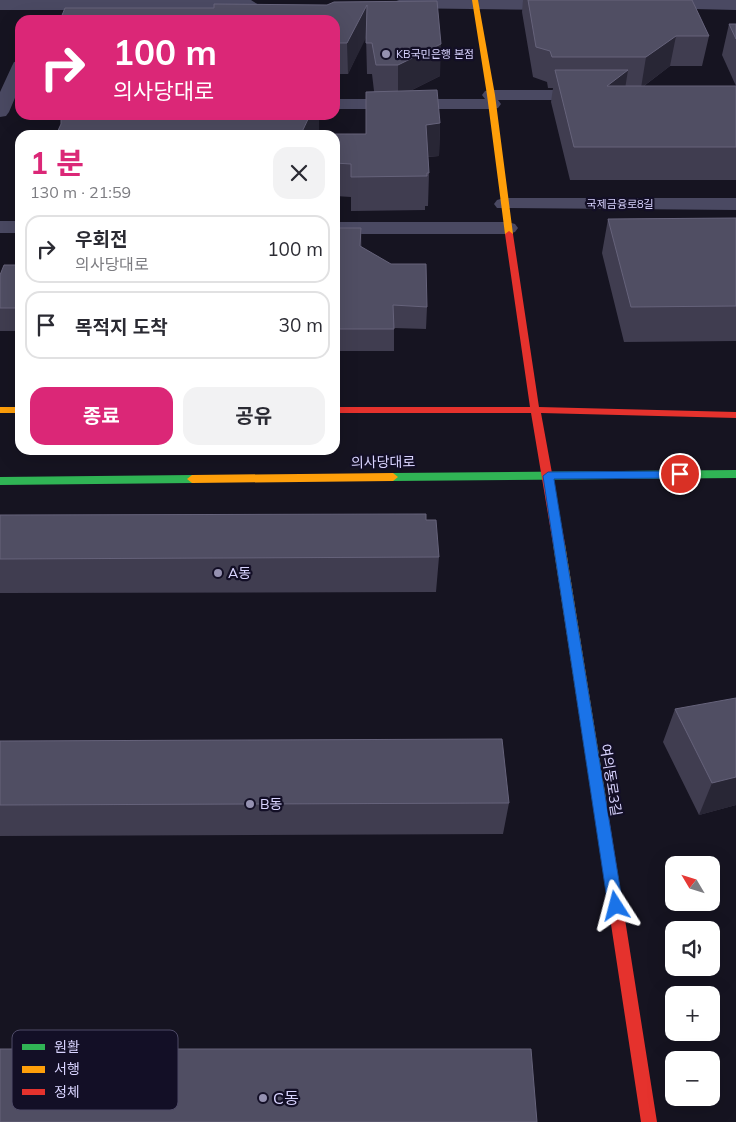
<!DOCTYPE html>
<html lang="ko">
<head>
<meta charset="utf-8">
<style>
  body { margin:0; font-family:Mulish,"Noto Sans KR",sans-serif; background:#f2f2f3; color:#2b2b33; height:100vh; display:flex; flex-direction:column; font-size:19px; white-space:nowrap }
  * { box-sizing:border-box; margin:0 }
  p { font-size:16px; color:#7c7c81 }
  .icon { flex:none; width:28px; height:28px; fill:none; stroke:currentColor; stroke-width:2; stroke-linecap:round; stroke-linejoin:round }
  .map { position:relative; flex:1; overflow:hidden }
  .drawer { position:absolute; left:15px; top:130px; width:325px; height:325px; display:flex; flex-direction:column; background:#fff; border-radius:15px; box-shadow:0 5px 20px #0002 }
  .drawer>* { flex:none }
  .top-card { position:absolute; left:15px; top:15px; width:325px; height:105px; border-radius:15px; box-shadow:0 5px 20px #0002; background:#db2777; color:#fff; overflow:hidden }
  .needle { width:32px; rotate:308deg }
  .tools { position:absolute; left:665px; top:856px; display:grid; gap:10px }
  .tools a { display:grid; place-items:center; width:55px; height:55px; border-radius:10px; background:#fff; box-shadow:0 5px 20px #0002; font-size:25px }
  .pin { position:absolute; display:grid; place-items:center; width:42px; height:42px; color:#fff; margin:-21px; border:2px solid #fff; border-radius:50%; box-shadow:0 1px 5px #0007 }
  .me { position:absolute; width:55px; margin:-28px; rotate:351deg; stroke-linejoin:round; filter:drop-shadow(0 0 4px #0008) }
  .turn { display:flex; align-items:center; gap:18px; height:105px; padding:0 15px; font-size:22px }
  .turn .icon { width:65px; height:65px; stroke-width:2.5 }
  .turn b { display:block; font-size:35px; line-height:42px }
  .round { display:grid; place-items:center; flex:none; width:52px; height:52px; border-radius:15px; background:#f2f2f3 }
  .headline { display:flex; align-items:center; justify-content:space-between; height:85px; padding:0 15px }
  h1 { font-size:30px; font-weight:700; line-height:38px; color:#db2777 }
  .cta { display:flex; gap:10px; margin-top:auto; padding:10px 15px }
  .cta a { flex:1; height:58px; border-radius:15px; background:#db2777; color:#fff; font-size:20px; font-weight:700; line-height:58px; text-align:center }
  .cta a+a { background:#f2f2f3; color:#2b2b33 }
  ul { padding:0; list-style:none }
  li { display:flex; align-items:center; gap:15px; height:68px; margin:0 10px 8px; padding:0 5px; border:2px solid #e1e1e2; border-radius:15px }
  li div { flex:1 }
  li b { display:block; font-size:19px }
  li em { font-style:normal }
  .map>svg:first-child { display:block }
</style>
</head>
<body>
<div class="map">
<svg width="736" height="1122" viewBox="0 0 736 1122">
  <rect width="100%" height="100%" fill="#161421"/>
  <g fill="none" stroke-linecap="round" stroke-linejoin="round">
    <path fill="#4a4962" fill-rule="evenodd" d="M0,0h251l8,5 -8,5h-251z
      M399,0h159l8,5 -8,5 -164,-2 -3,-3 3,-3z
      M656,0h80v10l-85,-2 -3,-3z
      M20,61v25l-11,26 -3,4 -6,1v-25l12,-26 2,-4z
      M491,90h99l6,1 3,4 -3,4 -6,1h-92l3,4 -3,4 -6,1h-157v-10h150l-3,-4 3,-4z
      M504,198h232v12l-239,-2 -3,-4 3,-4z
      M0,221h20v12h-20z
      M335,222h173l7,2 3,4 -3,4 -7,2h-173z"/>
    <path fill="#30b455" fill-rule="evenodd" d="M736,470v8l-343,3 -5,-4 5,-4z
      M192,475l5,4 -5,4 -192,2v-8z"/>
    <path fill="#ff9f0a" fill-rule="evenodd" d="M472,0h6l17,95 18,139 -4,3 -4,-3 -18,-139z
      M0,407h20v6h-20z
      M393,473l5,4 -5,4 -201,2 -5,-4 5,-4z
      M559,540l6,4 41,255 -2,4 -5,2 -5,-2 -2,-4 -39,-255z"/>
    <path fill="#e5322d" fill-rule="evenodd" d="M509,231l4,3 26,173 197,5v6l-195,-5 24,131 -6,4 -6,-4 -22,-131h-196v-6h195l-25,-173z
      M599,793l5,2 2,4 51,323h-16l-49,-323 2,-4z"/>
  </g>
  <path fill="#403d50" d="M523,0h169l17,36 -7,30h-32l-26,20h92l-14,-31 7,-31h7v156h-166l-19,-78 2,-14h-5l-1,-6 -14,-5 -11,-65z
    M327,5l113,71 -30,15 30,32 -1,33 -11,1 1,16 -1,33h-3v4l-74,1v-14l-16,-1v-61l-274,-11 258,8 -1,2h48l8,-43 -2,-17h-5l-1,-38 -18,38h-13v-54l-121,-12z
    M736,218v123l-112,1 -22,-89 6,-34z
    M335,228l27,19 65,60 -1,22 -32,-1v23h-59z
    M20,265v77l-3,-11h-17v-56z
    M0,515l426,5 13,37 -3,35 -436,1z
    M675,709l61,96 -37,10 -36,-73z
    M0,741l509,62 -6,31 -503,2z"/>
  <path fill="#282635" d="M367,5v31l-19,38 -1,-31z
    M676,36l-6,30 -29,22 5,-31z
    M441,44l-1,32 -42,21v-32z
    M628,70l-5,32 -16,-16z
    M310,115h9v17l-1,3 -17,-1z
    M440,123l-1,33 -14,1 1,-32z
    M361,228l1,22 -2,-4z
    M736,777v28l-37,10 13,-32z"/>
  <path fill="#504e63" stroke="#66637b" d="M528,0h164l17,36h-33l-30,21h-94l-2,-6 -14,-4z
    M437,1l4,43 -43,21h-22l-4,-22h-6l1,-38 -20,38h-12v-23h-275l5,-12h149v-4l113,1 7,-3z
    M729,24h7v15z
    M555,70h73l-21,16h129v61h-162z
    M437,90l3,33 -14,2 3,48h-2v3l-76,1v-13l-16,-1v-28h-279l5,-11v-9h249l-9,19h65v-42z
    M736,218v88l-105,1 -23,-88z
    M335,228h26l-1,18 31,18h35l1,43 -34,-2 1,24h-59z
    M4,265h16v43h-20v-33z
    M20,319v10h-4z
    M426,514v6h10l3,37 -439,2v-44z
    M736,698v79l-24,6 -37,-74z
    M502,739l7,64 -509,2v-64z
    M0,1049h531l6,73h-537z"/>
  <path fill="#1a73e8" stroke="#114b97" d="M680,471l5,3 -5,4 -126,1 69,427 -2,5 -5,2 -6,-2 -2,-5 -65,-430 5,-4z"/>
  <g fill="#9591b1" stroke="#130f26" stroke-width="2">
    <circle cx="386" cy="54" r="5"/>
    <circle cx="218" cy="573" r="5"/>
    <circle cx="250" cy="804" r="5"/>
    <circle cx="263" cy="1098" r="5"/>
  </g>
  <g text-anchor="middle" stroke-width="4.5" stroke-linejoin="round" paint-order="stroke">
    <g font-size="11" fill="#d9d4ff" stroke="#130f26" text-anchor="start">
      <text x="396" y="58">KB국민은행 본점</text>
    </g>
    <g font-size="11" fill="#d9d4ff" stroke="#130f26">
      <text x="620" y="208">국제금융로8길</text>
    </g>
    <g font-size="14" fill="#d9d4ff" stroke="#130f26">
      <text transform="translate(383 462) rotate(-1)" y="5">의사당대로</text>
      <text transform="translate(611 780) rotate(81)" y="5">여의동로3길</text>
    </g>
    <g font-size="14" fill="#d9d4ff" stroke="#130f26" text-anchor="start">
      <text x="228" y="578">A동</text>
      <text x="260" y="809">B동</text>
    </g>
    <g font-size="16" fill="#d9d4ff" stroke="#130f26" text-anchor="start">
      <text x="273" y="1104">C동</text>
    </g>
  </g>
  <rect x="12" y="1030" width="166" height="80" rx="8" fill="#130f26" stroke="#4e4a67" stroke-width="1"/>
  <rect x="22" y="1044" width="23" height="6" fill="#30b455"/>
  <rect x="22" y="1066" width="23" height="7" fill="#ff9f0a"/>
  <rect x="22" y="1089" width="23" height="6" fill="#e5322d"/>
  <g font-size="14" fill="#d9d4ff">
    <text x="54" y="1052">원활</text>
    <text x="54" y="1074">서행</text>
    <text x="54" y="1097">정체</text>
  </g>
</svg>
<div class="tools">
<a><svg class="needle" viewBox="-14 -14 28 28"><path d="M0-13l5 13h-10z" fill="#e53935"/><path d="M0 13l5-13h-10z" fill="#7c7c81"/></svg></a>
<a><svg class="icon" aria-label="sound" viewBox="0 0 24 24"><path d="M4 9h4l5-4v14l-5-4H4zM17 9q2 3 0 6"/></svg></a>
<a>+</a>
<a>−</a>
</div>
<div class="pin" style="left:680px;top:474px;background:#d93025"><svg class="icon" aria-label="arrive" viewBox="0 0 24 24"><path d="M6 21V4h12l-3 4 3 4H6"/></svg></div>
<svg class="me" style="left:616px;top:906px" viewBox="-20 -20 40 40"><path d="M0-17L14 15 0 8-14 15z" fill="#1a73e8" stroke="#fff" stroke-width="4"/></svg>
<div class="top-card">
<div class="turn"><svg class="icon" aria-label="right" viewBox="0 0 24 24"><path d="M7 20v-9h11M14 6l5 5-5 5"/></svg><div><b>100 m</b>의사당대로</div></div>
</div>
<section class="drawer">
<div class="headline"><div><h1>1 분</h1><p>130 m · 21:59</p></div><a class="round"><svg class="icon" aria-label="close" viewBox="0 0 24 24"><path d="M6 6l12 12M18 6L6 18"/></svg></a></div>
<ul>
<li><svg class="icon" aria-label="right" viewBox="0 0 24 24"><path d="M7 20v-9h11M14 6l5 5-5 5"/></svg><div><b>우회전</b><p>의사당대로</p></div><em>100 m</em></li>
<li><svg class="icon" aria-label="arrive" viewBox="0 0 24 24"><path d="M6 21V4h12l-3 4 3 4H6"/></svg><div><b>목적지 도착</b></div><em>30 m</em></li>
</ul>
<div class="cta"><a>종료</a><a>공유</a></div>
</section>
</div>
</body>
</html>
